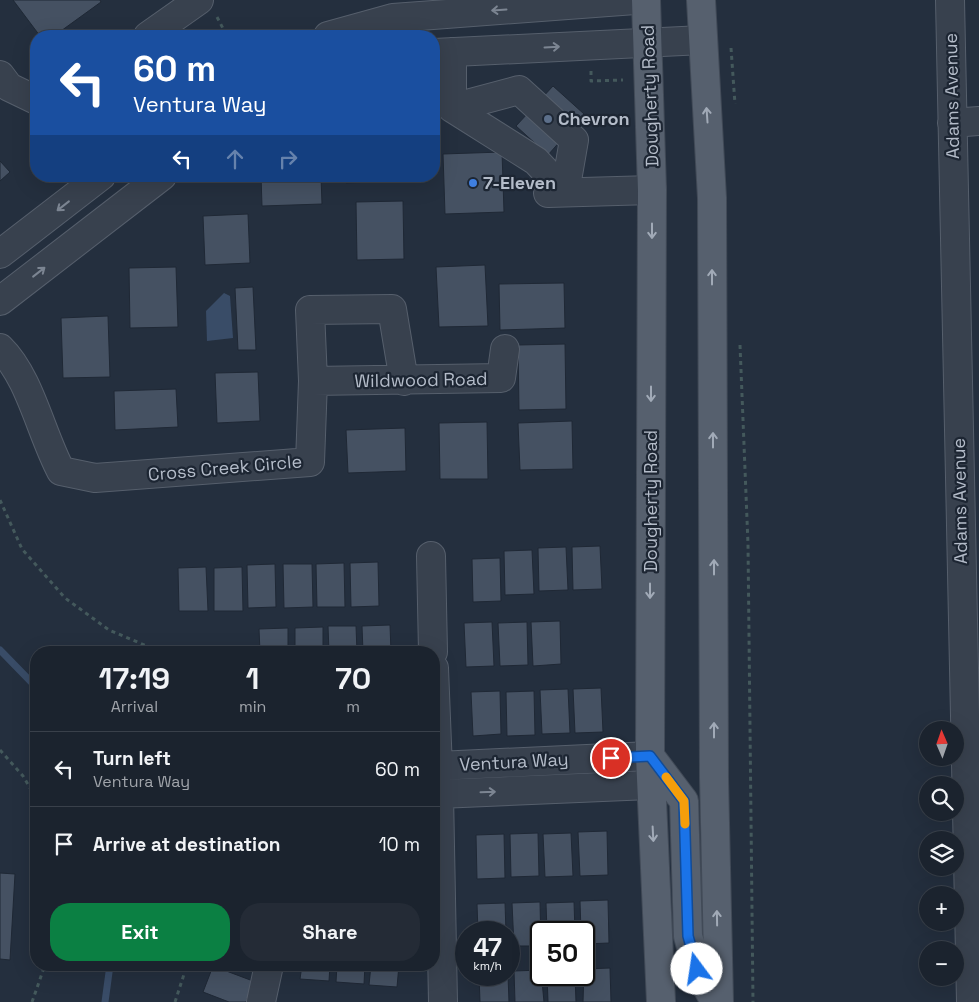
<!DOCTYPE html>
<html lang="en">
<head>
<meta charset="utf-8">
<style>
  body { margin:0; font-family:"Space Grotesk",sans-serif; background:#242b36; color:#f1f3f6; height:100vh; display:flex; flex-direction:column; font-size:19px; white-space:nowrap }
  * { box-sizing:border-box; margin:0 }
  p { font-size:16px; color:#a0a4aa }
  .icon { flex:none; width:28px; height:28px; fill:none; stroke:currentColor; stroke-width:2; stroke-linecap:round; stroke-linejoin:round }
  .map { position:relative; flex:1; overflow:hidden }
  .side { position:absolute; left:30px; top:646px; width:410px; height:325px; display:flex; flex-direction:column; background:#1b232e; border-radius:20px; box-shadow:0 5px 20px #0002,0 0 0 1px #39404a }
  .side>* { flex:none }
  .guide { position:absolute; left:30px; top:30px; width:410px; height:152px; border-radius:20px; box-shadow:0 5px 20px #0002,0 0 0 1px #39404a; background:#1a4fa0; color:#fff; overflow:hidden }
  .needle { width:32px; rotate:358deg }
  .controls { position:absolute; left:919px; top:721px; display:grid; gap:10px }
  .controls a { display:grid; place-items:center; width:45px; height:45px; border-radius:50%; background:#1b232e; box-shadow:0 5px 20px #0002,0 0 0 1px #39404a; font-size:25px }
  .speed { position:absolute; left:455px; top:921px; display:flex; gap:10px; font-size:25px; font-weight:700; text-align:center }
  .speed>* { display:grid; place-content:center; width:65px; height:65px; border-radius:50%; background:#1b232e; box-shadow:0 5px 20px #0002,0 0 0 1px #39404a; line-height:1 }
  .speed small { font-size:12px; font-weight:400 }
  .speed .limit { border:2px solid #111; border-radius:8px; background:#fff; color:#111 }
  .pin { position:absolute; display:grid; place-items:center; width:42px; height:42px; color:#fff; margin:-21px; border:2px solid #fff; border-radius:50%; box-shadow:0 1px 5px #0007 }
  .me { position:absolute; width:55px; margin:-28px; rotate:346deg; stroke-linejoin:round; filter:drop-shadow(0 0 4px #0008) }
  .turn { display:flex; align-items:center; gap:18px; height:105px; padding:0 20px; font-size:22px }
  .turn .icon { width:65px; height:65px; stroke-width:2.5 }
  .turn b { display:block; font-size:35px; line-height:42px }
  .lanes { display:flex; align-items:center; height:48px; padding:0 20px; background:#0003; justify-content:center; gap:25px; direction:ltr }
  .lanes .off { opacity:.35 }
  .eta { display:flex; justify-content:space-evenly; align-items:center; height:85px; text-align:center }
  .eta b { font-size:30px; font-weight:700; line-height:35px }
  .primary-button { display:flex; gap:10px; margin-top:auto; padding:10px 20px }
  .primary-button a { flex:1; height:58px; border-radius:20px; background:#0b8043; color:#fff; font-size:20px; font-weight:700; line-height:58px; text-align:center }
  .primary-button a+a { background:#242b36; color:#f1f3f6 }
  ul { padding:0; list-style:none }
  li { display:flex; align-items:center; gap:15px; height:75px; padding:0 20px; border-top:1px solid #39404a }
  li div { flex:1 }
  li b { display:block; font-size:19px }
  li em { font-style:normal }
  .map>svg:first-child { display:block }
</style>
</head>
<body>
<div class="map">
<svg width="979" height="1002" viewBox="0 0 979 1002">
  <rect width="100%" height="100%" fill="#242f3e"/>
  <path fill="#394c67" d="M224,293l6,3 3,42 -26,3 -1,-30z"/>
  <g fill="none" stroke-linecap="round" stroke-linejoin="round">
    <path stroke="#394c67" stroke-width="7" d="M0,650l36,37
      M105,1002l5,-37"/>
  </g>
  <path fill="#455162" stroke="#1f2835" d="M13,0h87l1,2 -47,34h-14z
    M553,86l31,28 -36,41 -32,-29z
    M502,152l2,60 -59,2 -2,-60z
    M0,161l10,11 -10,9z
    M261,176h60l1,28 -60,2z
    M346,176h57v5l-57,2z
    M403,201l1,58 -47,1 -1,-58z
    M248,214l2,49 -45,2 -2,-49z
    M485,265l3,61 -49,1 -3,-60z
    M176,267l2,60 -48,1 -1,-60z
    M564,283l1,45 -65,2 -1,-46z
    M253,287l3,63h-18l-3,-62z
    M108,316l2,61 -47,1 -2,-60z
    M565,344l1,65 -47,1 -1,-65z
    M258,372l2,49 -43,2 -2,-50z
    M176,389l2,38 -63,3 -1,-39z
    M572,421l1,48 -53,1 -2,-47z
    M487,422l1,57h-48l-1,-56z
    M405,428l1,43 -58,2 -2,-43z
    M600,546l2,43 -29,1 -1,-43z
    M566,547l2,43 -29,1 -1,-43z
    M532,550l2,44 -29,1 -1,-44z
    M500,558l1,43 -28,1 -1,-43z
    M378,562l1,44 -28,1 -1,-44z
    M344,563l1,44h-28l-1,-43z
    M275,564l1,43 -28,1 -1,-43z
    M283,564h29l1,43 -29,1z
    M206,567l2,44h-29l-1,-43z
    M242,567l1,44h-29v-43z
    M560,621l1,43 -28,2 -2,-44z
    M492,622l2,44 -28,1 -2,-44z
    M527,622l1,43 -28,1 -2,-43z
    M390,625l1,27h-28l-1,-26z
    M328,626h28l1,26h-28z
    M323,627v25h-28v-24z
    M288,628v24h-28l-1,-23z
    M601,688l2,44 -28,1 -2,-44z
    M568,689l2,44 -28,1 -2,-44z
    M500,691l1,43 -28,2 -2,-44z
    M534,691l1,44 -28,1 -1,-44z
    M607,831l1,44 -28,1 -2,-44z
    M538,833l1,43 -28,1 -1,-43z
    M571,833l2,43 -28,1 -2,-43z
    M504,834l1,44 -28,1 -1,-44z
    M0,873l15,1 -5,86 -10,-1z
    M608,900l1,43 -25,1v-12h-3l-1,-31z
    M540,902l1,44h-27l-2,-43z
    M574,902l1,30h-28l-1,-29z
    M505,903l1,29h-28l-1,-28z
    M302,965h28l-1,16 -29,-2z
    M337,965h28l-1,19 -28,-2z
    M371,965h28l-2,22 -28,-2z
    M213,966l40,15 -7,21h-17l-26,-10z
    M610,968l1,34h-28l1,-33z
    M541,970l3,32h-29l-1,-31z
    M479,975h29l1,27h-29z
    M547,975h28l1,27h-28z"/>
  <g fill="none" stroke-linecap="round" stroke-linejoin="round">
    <g stroke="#565f6c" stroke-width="30">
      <path id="minor" d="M950,0l21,1002
        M148,36l51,-36
        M328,36l65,-18 242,-18
        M452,52v56l84,53 29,31
        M434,53l269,-13
        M0,75l9,12 27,13
        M452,108l67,-18 55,50 -9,52
        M952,123l27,-2
        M548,193l104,-3
        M0,254l101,-78
        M0,301l162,-125
        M0,348c30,29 41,86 61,123l34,7 215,-16 3,-81 -3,-71 82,-1 12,72
        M313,381l188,-3 4,-29
        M431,556l2,96
        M434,668l5,126 4,208
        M438,766l212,-10
        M439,794l211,-9
        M261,1002l8,-37"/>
    </g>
    <g stroke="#414a57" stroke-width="30">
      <path id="major" d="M646,0l6,190 -2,566 11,246
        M701,0l11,198 2,580 5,224
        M650,756l34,45 4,135 9,33 18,33"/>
    </g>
    <path stroke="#44595c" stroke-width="3" stroke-dasharray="4 4" stroke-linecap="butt" d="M217,17l10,19
      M731,48l4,56
      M591,71v10l32,-1
      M740,345l8,199 5,458
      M0,500l22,49 43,49 44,32 52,22
      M0,750l23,26 13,22
      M32,1002l13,-37
      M175,1002l12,-37"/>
    <use href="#minor" stroke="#38414e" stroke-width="28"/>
    <use href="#major" stroke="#56606e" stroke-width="28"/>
  </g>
  <defs><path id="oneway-shaft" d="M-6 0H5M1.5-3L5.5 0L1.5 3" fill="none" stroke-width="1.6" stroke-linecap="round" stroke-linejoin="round" transform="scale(1.25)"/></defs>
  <g stroke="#7c8592">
    <use href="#oneway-shaft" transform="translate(499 10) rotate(176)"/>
    <use href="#oneway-shaft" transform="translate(552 47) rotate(-3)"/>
    <use href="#oneway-shaft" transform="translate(63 206) rotate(142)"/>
    <use href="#oneway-shaft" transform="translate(39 272) rotate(-38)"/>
    <use href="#oneway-shaft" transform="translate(488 792) rotate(-2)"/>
  </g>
  <g stroke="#a1aab7">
    <use href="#oneway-shaft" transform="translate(707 115) rotate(-94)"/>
    <use href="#oneway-shaft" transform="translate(652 231) rotate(90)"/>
    <use href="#oneway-shaft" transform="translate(712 277) rotate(-90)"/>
    <use href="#oneway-shaft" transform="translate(651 394) rotate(90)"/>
    <use href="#oneway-shaft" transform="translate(713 440) rotate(-90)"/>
    <use href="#oneway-shaft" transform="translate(714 567) rotate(-90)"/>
    <use href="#oneway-shaft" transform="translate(650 591) rotate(90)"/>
    <use href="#oneway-shaft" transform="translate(714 730) rotate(-90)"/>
    <use href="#oneway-shaft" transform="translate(653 834) rotate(87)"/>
    <use href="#oneway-shaft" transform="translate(717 918) rotate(-91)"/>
  </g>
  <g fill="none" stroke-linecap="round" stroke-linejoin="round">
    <g stroke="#114b97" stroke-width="12">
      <path id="route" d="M611,758l39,-2 34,45 4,135 9,33"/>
    </g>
    <use href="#route" stroke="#1a73e8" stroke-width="9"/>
    <path stroke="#f59e0b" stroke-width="9" d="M666,777l18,24 1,23"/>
  </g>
  <circle fill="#5c6f8a" stroke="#1d2633" stroke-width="2" cx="548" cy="119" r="5"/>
  <circle fill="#3f7fe0" stroke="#1d2633" stroke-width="2" cx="473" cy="183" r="5"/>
  <g text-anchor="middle" stroke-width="4.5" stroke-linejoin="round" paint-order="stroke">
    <g font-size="18" fill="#b4bcc9" stroke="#1d2633">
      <text transform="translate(650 96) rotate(-92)" y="6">Dougherty Road</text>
      <text transform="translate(952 96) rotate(-91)" y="6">Adams Avenue</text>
      <text transform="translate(421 380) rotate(-1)" y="6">Wildwood Road</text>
      <text transform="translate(225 468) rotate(-5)" y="6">Cross Creek Circle</text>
      <text transform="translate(651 501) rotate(-90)" y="6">Dougherty Road</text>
      <text transform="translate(960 501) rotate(-91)" y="6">Adams Avenue</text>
      <text transform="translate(514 762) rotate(-3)" y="6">Ventura Way</text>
    </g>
    <g font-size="18" font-weight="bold" fill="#b4bcc9" stroke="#1d2633" text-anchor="start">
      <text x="558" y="125">Chevron</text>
      <text x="483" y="189">7-Eleven</text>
    </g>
  </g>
</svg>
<div class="controls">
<a><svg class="needle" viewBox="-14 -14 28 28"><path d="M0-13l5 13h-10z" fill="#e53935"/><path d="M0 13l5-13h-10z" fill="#a0a4aa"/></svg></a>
<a><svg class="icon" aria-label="search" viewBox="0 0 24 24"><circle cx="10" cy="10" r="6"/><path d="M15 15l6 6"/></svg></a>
<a><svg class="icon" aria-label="layers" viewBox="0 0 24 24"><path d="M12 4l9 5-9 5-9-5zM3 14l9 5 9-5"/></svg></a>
<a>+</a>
<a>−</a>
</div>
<div class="speed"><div>47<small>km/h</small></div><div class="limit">50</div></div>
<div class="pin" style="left:611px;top:758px;background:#d93025"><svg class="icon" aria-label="arrive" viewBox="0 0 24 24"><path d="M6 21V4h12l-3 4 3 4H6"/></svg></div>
<svg class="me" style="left:697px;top:969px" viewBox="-20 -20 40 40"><circle r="19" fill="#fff"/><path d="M0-13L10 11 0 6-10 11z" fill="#1a73e8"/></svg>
<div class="guide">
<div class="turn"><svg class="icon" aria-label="left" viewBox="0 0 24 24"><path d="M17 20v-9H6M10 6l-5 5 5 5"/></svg><div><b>60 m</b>Ventura Way</div></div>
<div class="lanes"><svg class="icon" aria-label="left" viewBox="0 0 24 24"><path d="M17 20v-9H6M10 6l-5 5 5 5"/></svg><svg class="icon off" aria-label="ahead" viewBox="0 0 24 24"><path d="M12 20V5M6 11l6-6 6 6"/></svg><svg class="icon off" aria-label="right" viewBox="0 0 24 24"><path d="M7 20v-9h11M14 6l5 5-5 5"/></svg></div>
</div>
<section class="side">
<div class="eta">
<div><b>17:19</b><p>Arrival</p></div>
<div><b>1</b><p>min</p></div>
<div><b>70</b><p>m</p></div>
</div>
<ul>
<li><svg class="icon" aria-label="left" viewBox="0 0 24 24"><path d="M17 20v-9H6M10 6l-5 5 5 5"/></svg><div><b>Turn left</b><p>Ventura Way</p></div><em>60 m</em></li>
<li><svg class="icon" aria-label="arrive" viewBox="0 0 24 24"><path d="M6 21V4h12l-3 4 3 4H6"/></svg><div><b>Arrive at destination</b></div><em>10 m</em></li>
</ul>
<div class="primary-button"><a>Exit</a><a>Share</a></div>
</section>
</div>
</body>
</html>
